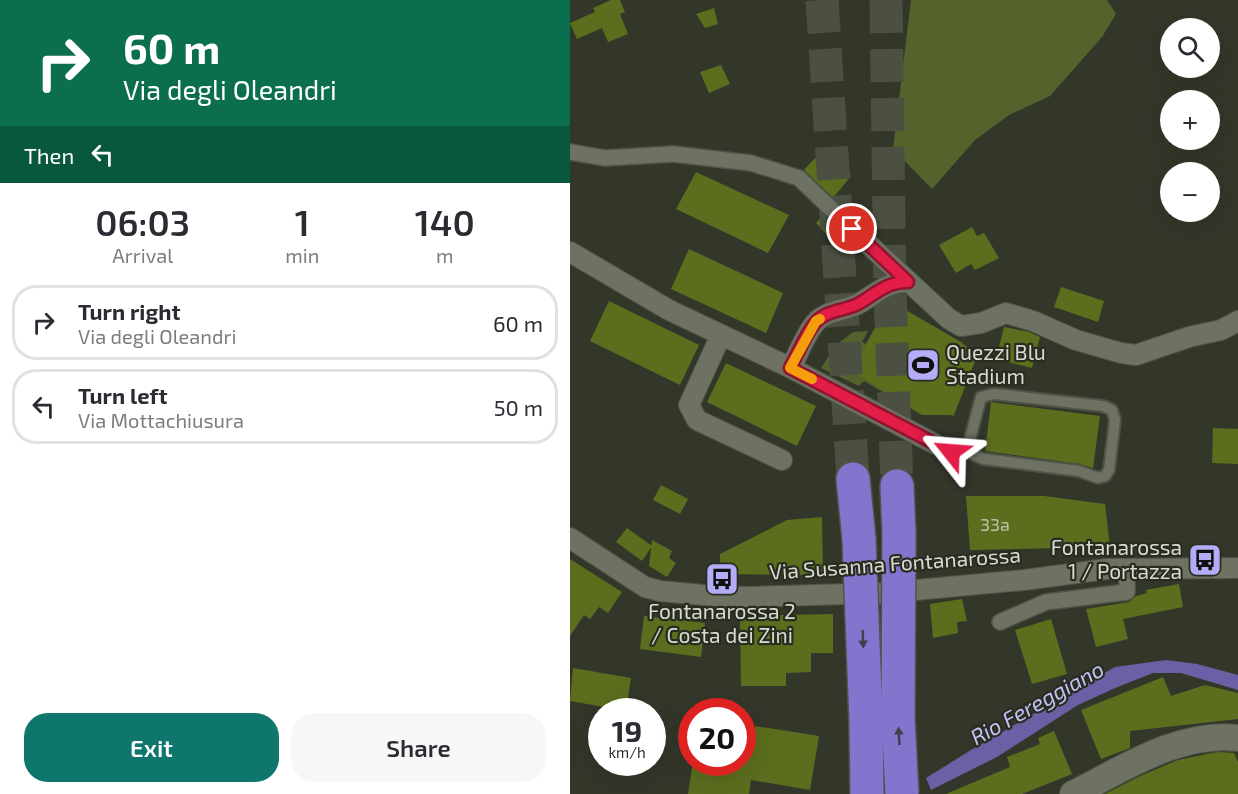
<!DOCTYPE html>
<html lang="en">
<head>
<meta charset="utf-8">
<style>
  body { margin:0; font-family:"Exo 2",sans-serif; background:#f7f7f7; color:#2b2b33; height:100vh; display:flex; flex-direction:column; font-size:22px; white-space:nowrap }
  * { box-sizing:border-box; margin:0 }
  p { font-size:20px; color:#7c7c81 }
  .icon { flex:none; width:33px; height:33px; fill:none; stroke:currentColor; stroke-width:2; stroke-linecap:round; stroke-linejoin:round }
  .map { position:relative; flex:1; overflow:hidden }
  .panel { display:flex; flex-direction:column; background:#fff; width:570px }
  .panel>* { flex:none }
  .hud { background:#0b6e4f; color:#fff; overflow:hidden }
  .buttons { position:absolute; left:590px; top:18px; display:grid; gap:12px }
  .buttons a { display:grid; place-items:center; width:60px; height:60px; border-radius:50%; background:#fff; box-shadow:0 6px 24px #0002; font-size:30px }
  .speed { position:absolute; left:18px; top:698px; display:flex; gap:12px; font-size:30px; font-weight:700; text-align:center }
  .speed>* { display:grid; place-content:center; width:78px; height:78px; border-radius:50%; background:#fff; box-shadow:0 6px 24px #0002; line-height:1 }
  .speed small { font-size:15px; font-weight:400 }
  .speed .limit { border:9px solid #d22; background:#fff; color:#111 }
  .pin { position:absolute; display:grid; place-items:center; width:51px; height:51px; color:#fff; margin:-26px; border:3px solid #fff; border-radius:50%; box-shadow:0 2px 6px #0007 }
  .me { position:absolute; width:66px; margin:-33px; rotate:298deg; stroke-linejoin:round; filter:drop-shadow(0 0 4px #0008) }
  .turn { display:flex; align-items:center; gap:21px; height:126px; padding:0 24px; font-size:27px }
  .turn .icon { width:78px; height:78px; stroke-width:2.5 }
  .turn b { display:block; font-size:42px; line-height:51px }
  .then { display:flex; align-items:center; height:57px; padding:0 24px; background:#0003; gap:12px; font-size:22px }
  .eta { display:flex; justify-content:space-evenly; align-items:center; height:102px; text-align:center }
  .eta b { font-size:36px; font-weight:600; line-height:42px }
  .cta { display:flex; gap:12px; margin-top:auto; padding:12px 24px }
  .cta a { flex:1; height:69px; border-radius:24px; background:#0f766e; color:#fff; font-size:24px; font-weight:600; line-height:69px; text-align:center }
  .cta a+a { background:#f7f7f7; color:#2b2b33 }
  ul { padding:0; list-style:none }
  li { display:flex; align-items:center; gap:18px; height:75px; margin:0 12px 9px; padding:0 12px; border:3px solid #e1e1e2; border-radius:24px }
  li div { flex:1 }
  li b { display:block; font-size:22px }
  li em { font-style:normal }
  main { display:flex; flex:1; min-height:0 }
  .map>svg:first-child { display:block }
</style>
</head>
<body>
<main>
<section class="panel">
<div class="hud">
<div class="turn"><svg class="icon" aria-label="right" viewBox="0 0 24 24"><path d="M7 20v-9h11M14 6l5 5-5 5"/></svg><div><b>60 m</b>Via degli Oleandri</div></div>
<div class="then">Then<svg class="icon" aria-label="left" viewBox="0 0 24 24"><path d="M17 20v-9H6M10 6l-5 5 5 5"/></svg></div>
</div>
<div class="eta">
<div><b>06:03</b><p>Arrival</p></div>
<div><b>1</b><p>min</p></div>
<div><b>140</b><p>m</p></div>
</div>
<ul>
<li><svg class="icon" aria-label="right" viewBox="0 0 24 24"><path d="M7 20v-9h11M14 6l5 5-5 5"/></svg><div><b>Turn right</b><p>Via degli Oleandri</p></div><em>60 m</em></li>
<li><svg class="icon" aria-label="left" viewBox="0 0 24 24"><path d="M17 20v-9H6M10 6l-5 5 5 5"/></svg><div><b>Turn left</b><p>Via Mottachiusura</p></div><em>50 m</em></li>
</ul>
<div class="cta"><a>Exit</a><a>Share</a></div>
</section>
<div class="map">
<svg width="668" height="794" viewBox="0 0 668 794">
  <rect width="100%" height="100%" fill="#33372a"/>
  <path fill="#54632c" d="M341,0h196l9,14 -14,23 -52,59 -41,19 -34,25 -43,49 -39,-40z
    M318,304l73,91 -8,22 -6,-9 -25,7 -58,-34 -5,5 -38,-18 14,-22 18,-14 15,-1 -6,11 4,2z"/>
  <path fill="#6a60a5" d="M596,660l31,4 41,11v15l-57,-17h-28l-38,15 -37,17 -81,52 -66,33 -5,-12 45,-28 144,-83z"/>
  <path fill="#5b6e1e" d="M41,0h9l5,12 -5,2 8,20 -20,8 -6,-14 -25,11 -7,-16 25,-11 -2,-4z
    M144,8l4,16 -13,4 -9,-14z
    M151,65l9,19 -21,9 -9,-21z
    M245,158l17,16 8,-9 11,11 -18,22 -29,-28z
    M126,172l93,43 -21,38 -92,-44z
    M254,215l30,32 -8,8 -30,-32z
    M402,227l5,9 7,-3 15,25 -24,12 -4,-6 -15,9 -17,-28z
    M119,249l94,44 -17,40 -95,-44z
    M491,287l43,14 -6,21 -44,-15z
    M39,301l90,44 -19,40 -90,-44z
    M320,301l71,41 16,14 -23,59h-32l-70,-44z
    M434,327l25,5 11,5 -8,31 -36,-9z
    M156,363l90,43 -19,40 -90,-44z
    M421,402l109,14 -7,52 -13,-4 -95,-13z
    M643,428l25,1v35l-26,-1z
    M91,485l27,14 -8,15 -27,-14z
    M396,496h78l61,8 5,43 -140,3z
    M252,517l1,58 -103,-1v-20l67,-34z
    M57,528l25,18 -10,15 -26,-19z
    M82,540l20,11 -3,7 7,5 -9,14 -18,-11z
    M0,559l52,33 -14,21 -9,-6 -9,12 -6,-4 -14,21z
    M609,584l4,23 -60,12 5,20 -32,8 -10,-38 43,-7 7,-6 11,-3 -1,-3z
    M392,599l5,22 -10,1 1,11 -25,5 -3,-34z
    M263,614v39h-22v19l-25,1v13h-45l-1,-70z
    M74,616l61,7 -4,34 -61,-8z
    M481,619l16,55 -35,10 -17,-54z
    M3,668l58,10 -5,33 -56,-10z
    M593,677l8,19 34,-11 33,8v26l-108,12v17l-29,11 -20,-49z
    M185,726l64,10 -9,54 -59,-10 -2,14h-61l5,-32h49v-13l9,1z
    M484,731l18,43 -50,20h-76l64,-27 -3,-10 33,-13 -2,-6z
    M647,752l17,1 4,9v32h-133l33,-17 40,-17z"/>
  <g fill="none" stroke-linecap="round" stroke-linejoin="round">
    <path stroke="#4c5043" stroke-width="33" stroke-dasharray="33 16" stroke-linecap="butt" d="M252,0l31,479
      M316,0l4,294 7,192"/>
    <g stroke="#505448" stroke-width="14">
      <path id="service" d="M424,394l109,12 9,4 3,10 -6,50 -4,6 -7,2 -19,-7 -95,-12 -10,-4 -6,-8 13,-50z
        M365,444l16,8 17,-5"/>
    </g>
    <g stroke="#505448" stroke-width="18">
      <path id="pedestrian" d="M0,152l35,6 68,-4 78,9 48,15 53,51
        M430,622l46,-20 81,-10v-23"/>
    </g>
    <g stroke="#505448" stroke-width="22">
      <path id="minor" d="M282,229l97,90 12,7 20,-3 25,-10 27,8 43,19 45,13 15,2 53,-18 32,-7 17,-9
        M0,252l99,58 122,58 144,76
        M151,335l-32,70 8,15 85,40
        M221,368c7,-14 14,-33 24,-45 11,-13 29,-12 43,-19 18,-10 27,-22 50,-22
        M0,538l75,49 15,4 54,5 34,1 135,-4 141,-13 83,-11 131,-1"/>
    </g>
    <g stroke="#505448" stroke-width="28">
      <path id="tertiary" d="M503,794c50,-25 106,-63 165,-56"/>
    </g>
    <g stroke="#505448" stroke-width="36">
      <path id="motorway" d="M283,479l6,60
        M327,486l2,47"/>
    </g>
    <use href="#service" stroke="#6d7263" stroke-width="10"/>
    <use href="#pedestrian" stroke="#6d7263" stroke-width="15"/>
    <use href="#minor" stroke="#6d7263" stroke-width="20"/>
    <use href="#tertiary" stroke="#6d7263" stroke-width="26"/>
    <use href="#motorway" stroke="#8375ce" stroke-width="33"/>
    <g stroke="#505448" stroke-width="36" stroke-linecap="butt">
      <path id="motorway-bridge" d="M329,533l-1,185 4,76
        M289,539l7,183 1,72"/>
    </g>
    <use href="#motorway-bridge" stroke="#8375ce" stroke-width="33"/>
  </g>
  <defs><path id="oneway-solid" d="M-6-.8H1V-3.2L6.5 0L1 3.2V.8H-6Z" transform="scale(1.5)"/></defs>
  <g fill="#403f4c">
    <use href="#oneway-solid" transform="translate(293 639) rotate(88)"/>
    <use href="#oneway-solid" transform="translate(329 736) rotate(-93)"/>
  </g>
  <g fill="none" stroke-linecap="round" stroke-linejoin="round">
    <g stroke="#92132f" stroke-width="15">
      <path id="route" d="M282,229l56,53c-23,0 -32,12 -50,22 -14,7 -32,6 -43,19 -10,12 -17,31 -25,45l161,84"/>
    </g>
    <use href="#route" stroke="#e11d48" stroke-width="10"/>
    <path stroke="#f59e0b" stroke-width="10" d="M242,379l-22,-11 26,-47 4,-2"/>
  </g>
  <defs>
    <g id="stadium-square" transform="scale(1.725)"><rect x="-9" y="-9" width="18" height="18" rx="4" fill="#b5acf8" stroke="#292d20"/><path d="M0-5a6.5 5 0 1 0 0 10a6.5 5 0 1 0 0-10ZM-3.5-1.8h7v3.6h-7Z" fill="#111"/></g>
    <g id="bus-square" transform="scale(1.725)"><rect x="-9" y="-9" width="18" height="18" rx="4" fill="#b5acf8" stroke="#292d20"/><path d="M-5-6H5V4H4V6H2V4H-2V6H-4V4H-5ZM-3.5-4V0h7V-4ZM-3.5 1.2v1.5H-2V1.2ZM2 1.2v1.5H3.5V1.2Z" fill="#111"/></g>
  </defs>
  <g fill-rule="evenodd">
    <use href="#stadium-square" x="353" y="365"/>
    <use href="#bus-square" x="635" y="560"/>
    <use href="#bus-square" x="152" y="579"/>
  </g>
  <g text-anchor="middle" stroke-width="4.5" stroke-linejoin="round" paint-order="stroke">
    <g font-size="18" fill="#bac0a6">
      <text x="425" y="531">33a</text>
    </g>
    <g font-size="21" fill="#d9dbd3" stroke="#292d20" text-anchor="start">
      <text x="376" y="360">Quezzi Blu<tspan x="376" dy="24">Stadium</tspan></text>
      <text x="612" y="555" text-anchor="end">Fontanarossa<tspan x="612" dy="24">1 / Portazza</tspan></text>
      <text x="152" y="619" text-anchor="middle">Fontanarossa 2<tspan x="152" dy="24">/ Costa dei Zini</tspan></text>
    </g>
    <g font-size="21" fill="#d9dbd3" stroke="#292d20">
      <text transform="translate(325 564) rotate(-4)" y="7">Via Susanna Fontanarossa</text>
    </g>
    <g font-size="22" font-style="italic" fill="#c5bffa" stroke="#292d20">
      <text transform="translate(467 703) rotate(-29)" y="8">Rio Fereggiano</text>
    </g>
  </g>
</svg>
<div class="buttons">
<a><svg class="icon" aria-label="search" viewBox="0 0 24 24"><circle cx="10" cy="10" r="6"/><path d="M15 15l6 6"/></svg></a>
<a>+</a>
<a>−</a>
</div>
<div class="speed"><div>19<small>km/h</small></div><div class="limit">20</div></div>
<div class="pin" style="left:282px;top:229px;background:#d93025"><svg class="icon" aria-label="arrive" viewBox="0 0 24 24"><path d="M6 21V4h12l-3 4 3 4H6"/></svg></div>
<svg class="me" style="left:381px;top:452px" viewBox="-20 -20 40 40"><path d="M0-17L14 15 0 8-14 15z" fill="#e11d48" stroke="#fff" stroke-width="4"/></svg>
</div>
</main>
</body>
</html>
